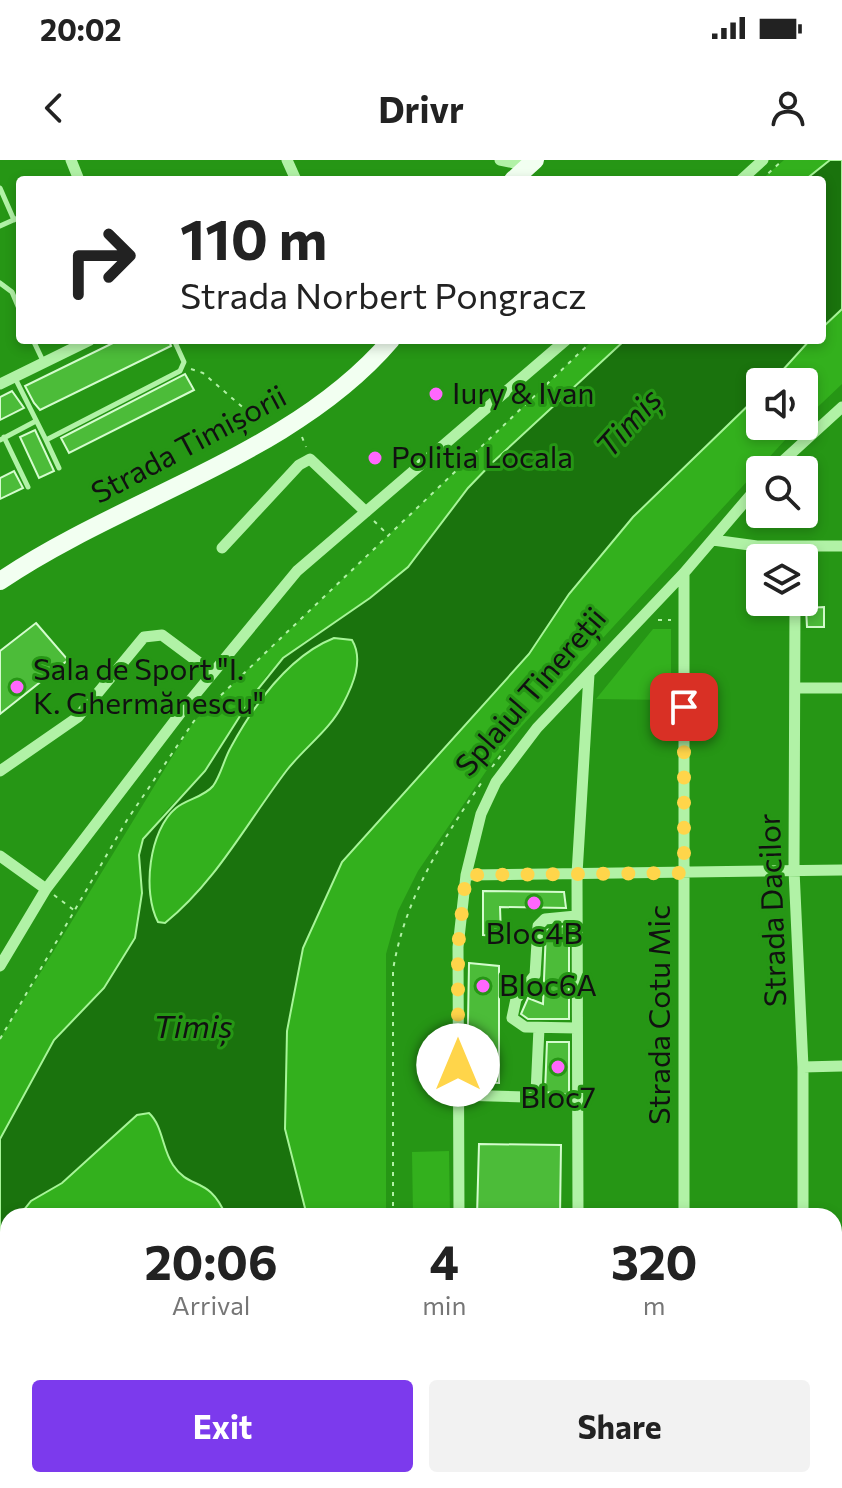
<!DOCTYPE html>
<html lang="en">
<head>
<meta charset="utf-8">
<style>
  body { margin:0; font-family:Commissioner,sans-serif; background:#f2f2f2; color:#222; height:100vh; display:flex; flex-direction:column; font-size:30px; white-space:nowrap }
  * { box-sizing:border-box; margin:0 }
  p { font-size:26px; color:#767676 }
  .icon { flex:none; width:44px; height:44px; fill:none; stroke:currentColor; stroke-width:2; stroke-linecap:round; stroke-linejoin:round }
  .map { position:relative; flex:1; overflow:hidden }
  .panel { position:absolute; left:0px; top:1048px; width:842px; height:280px; display:flex; flex-direction:column; background:#fff; border-radius:24px 24px 0 0; box-shadow:0 4px 12px #0003 }
  .panel>* { flex:none }
  .guide { position:absolute; left:16px; top:16px; width:810px; height:168px; border-radius:8px; box-shadow:0 4px 12px #0003; background:#fff; color:#222; overflow:hidden }
  .tools { position:absolute; left:746px; top:208px; display:grid; gap:16px }
  .tools a { display:grid; place-items:center; width:72px; height:72px; border-radius:8px; background:#fff; box-shadow:0 4px 12px #0003; font-size:40px }
  .pin { position:absolute; display:grid; place-items:center; width:68px; height:68px; color:#fff; margin:-34px; border-radius:16px; box-shadow:0 4px 12px #0006 }
  .me { position:absolute; width:88px; margin:-44px; rotate:0deg; stroke-linejoin:round; filter:drop-shadow(0 0 6px #0008) }
  .turn { display:flex; align-items:center; gap:28px; height:168px; padding:0 32px; font-size:36px }
  .turn .icon { width:104px; height:104px; stroke-width:2.5 }
  .turn b { display:block; font-size:56px; line-height:68px }
  .eta { display:flex; justify-content:space-evenly; align-items:center; height:136px; text-align:center }
  .eta b { font-size:48px; font-weight:700; line-height:56px }
  .cta { display:flex; gap:16px; margin-top:auto; padding:16px 32px }
  .cta a { flex:1; height:92px; border-radius:8px; background:#7c3aed; color:#fff; font-size:32px; font-weight:700; line-height:92px; text-align:center }
  .cta a+a { background:#f2f2f2; color:#222 }
  .status { display:flex; justify-content:space-between; align-items:center; height:56px; padding:0 40px; background:#fff; direction:ltr }
  .status svg { height:22px; fill:currentColor }
  header { display:flex; justify-content:space-between; align-items:center; height:104px; padding:0 32px; background:#fff; font-size:36px; font-weight:700 }
  .map>svg:first-child { display:block }
</style>
</head>
<body>
<div class="status"><b>20:02</b><svg viewBox="0 0 49 12"><path d="M0 12V9h3v3zM5 12V6h3v6zM10 12V3h3v9zM15 12V0h3v12zM26 1h20v11H26zM47 4h2v5h-2z"/></svg></div>
<header><svg class="icon" aria-label="back" viewBox="0 0 24 24"><path d="M15 5l-7 7 7 7"/></svg>Drivr<svg class="icon" aria-label="person" viewBox="0 0 24 24"><circle cx="12" cy="8" r="4"/><path d="M4 21q1-7 8-7t8 7"/></svg></header>
<div class="map">
<svg width="842" height="1328" viewBox="0 0 842 1328">
  <rect width="100%" height="100%" fill="#269615"/>
  <path fill="#33b01d" d="M784,0h46l-25,20h-44z
    M842,149v75l-38,36v-38h-32l38,-42h12v-12z
    M593,180h32l-133,123 -24,25 -60,79 -38,31 -69,46 -34,31 -62,96 -43,44 -23,40 3,38 -7,45 -31,50 -50,52 -54,99v-100l194,-318z
    M760,234v32h38l-277,301 -28,34 -75,110 -20,40 -12,43v262h-79l-22,-87 2,-98 16,-83 39,-86 187,-208 40,-60 64,-77z
    M653,469h18v71l-75,-1z
    M334,478l18,2c12,21 1,45 -9,64 -13,26 -39,43 -56,66 -39,52 -71,112 -122,153l-7,-1c-17,-32 -10,-91 18,-114 12,-10 30,-16 40,-28 7,-8 9,-24 15,-33 24,-42 58,-91 103,-109z
    M149,953c14,14 13,36 24,52 18,26 36,10 53,51h-207l12,-15 31,-18 75,-68z
    M449,991l1,65h-37l-1,-64z
    M8,1070v250h287v8h-295v-248z"/>
  <path fill="#1a730d" stroke="#a7f598" stroke-width="2" fill-rule="evenodd" d="M830,0h12v149l-20,19v-148h-17z
    M625,180h185l-38,42h-12v12l-127,123 -64,77 -40,60 -187,208 -39,86 -16,83 -2,98 22,87h-81c-17,-41 -36,-25 -53,-51 -11,-16 -10,-39 -24,-52l-12,2 -75,68 -31,18 -12,15h-11v14l-8,10v-101l54,-99 50,-52 31,-50 7,-45 -3,-38 4,-16 62,-68 49,-77 29,-36 87,-60 38,-31 60,-79 24,-25zM334,478l18,2c12,20 1,45 -9,64 -13,26 -38,43 -56,66 -39,51 -71,112 -122,153l-7,-1c-16,-30 -9,-92 18,-114 11,-9 28,-11 37,-22 8,-11 11,-27 18,-39 23,-42 58,-91 103,-109z
    M295,1320h70l-2,8h-68z"/>
  <path fill="#4cbc39" stroke="#d4fccd" stroke-width="2" d="M119,180h50l2,6 -131,64 -6,-7 -9,-17z
    M185,214l9,16 -125,63 -8,-15z
    M12,231l12,17 -24,12v-23z
    M35,270l19,41 -15,7 -19,-41z
    M14,311l9,17 -23,11v-21z
    M824,447v20h-17l-1,-19z
    M36,463l32,37 -68,54v-63z
    M483,731l81,1 2,16 -66,-1 1,29 -18,-1z
    M569,765v94h-41l-7,-5 7,-16 15,6 3,-74z
    M469,803l30,3v117l-32,-1z
    M547,882h22v53l-24,-3z
    M479,984l82,1 -1,71h-83z"/>
  <g fill="none" stroke-linecap="round" stroke-linejoin="round">
    <path stroke="#b1f2a6" stroke-width="2" stroke-dasharray="4 6" stroke-linecap="butt" d="M761,20l22,-20
      M191,209l12,4 58,50
      M302,277l4,10
      M374,361l12,12
      M658,460h13
      M492,607l13,-17
      M54,735l21,16
      M0,879l127,-219 67,-99 399,-381
      M393,1056v-246c12,-73 50,-131 91,-191
      M0,1195l8,1
      M415,1320l2,8"/>
    <path stroke="#b1f2a6" stroke-width="5" d="M0,28l14,32
      M0,66l20,-9
      M0,123l12,9 8,19
      M33,180l10,21
      M15,218l31,62 134,-69 4,-9 -10,-22
      M4,277l24,50
      M0,280l36,-19
      M46,280l13,28
      M452,1320l2,8"/>
    <path stroke="#b1f2a6" stroke-width="11" d="M71,0l8,20
      M287,0l9,20
      M500,0l28,6
      M741,20l22,-20
      M0,224l90,-44
      M773,310l69,-63
      M713,380l44,6h85
      M222,388l77,-83 11,-6 56,53
      M795,442l-1,268 9,197v149
      M795,528h47
      M0,611l78,-54 66,-80 18,-2 51,38
      M0,696l46,33
      M466,715l376,-5
      M0,806l46,-77 143,-187 108,-131 269,-231
      M576,868l-51,-1 -13,-9 4,-19 19,-24 3,-49 7,-7 31,-3
      M803,907l39,-1
      M458,935l68,2 10,-4 3,-65
      M459,1056l-1,-269 8,-72 15,-61 15,-32 41,-54 147,-155 76,-89
      M578,1056l-1,-342 12,-200
      M684,1056v-643
      M834,1094h8
      M834,1224l8,-1
      M470,1320l1,8
      M808,1320v8
      M683,1328v-8"/>
    <path stroke="#f2fff1" stroke-width="18" d="M513,20l22,-20
      M0,421c124,-84 293,-126 391,-241"/>
  </g>
  <g fill="none" stroke-linecap="round" stroke-linejoin="round">
    <path stroke="#ffd54a" stroke-width="14" stroke-dasharray="0 25.2" d="M458,905v-118l8,-72 218,-2v-166"/>
  </g>
  <g fill="#ff67fd" stroke="#269615" stroke-width="3">
    <circle cx="436" cy="234" r="8"/>
    <circle cx="375" cy="298" r="8"/>
    <circle cx="17" cy="527" r="8"/>
    <circle cx="534" cy="743" r="8"/>
    <circle cx="483" cy="826" r="8"/>
    <circle cx="558" cy="907" r="8"/>
  </g>
  <g text-anchor="middle" stroke-width="6" stroke-linejoin="round" paint-order="stroke">
    <g font-size="30" fill="#111" stroke="#269615" text-anchor="start">
      <text x="452" y="244">Iury &amp; Ivan</text>
      <text x="391" y="308">Politia Locala</text>
      <text x="33" y="520">Sala de Sport "I.<tspan x="33" dy="34">K. Ghermănescu"</tspan></text>
      <text x="534" y="784" text-anchor="middle">Bloc4B</text>
      <text x="499" y="836">Bloc6A</text>
      <text x="558" y="948" text-anchor="middle">Bloc7</text>
    </g>
    <g font-size="30" fill="#111" stroke="#269615">
      <text transform="translate(189 285) rotate(-28)" y="10">Strada Timișorii</text>
      <text transform="translate(531 532) rotate(-49)" y="10">Splaiul Tinereții</text>
      <text transform="translate(773 750) rotate(-92)" y="10">Strada Dacilor</text>
      <text transform="translate(660 855) rotate(-90)" y="10">Strada Cotu Mic</text>
    </g>
    <g font-size="32" font-style="italic" fill="#111" stroke="#269615">
      <text transform="translate(629 263) rotate(-48)" y="11">Timiș</text>
      <text x="193" y="878">Timiș</text>
    </g>
  </g>
</svg>
<div class="tools">
<a><svg class="icon" aria-label="sound" viewBox="0 0 24 24"><path d="M4 9h4l5-4v14l-5-4H4zM17 9q2 3 0 6"/></svg></a>
<a><svg class="icon" aria-label="search" viewBox="0 0 24 24"><circle cx="10" cy="10" r="6"/><path d="M15 15l6 6"/></svg></a>
<a><svg class="icon" aria-label="layers" viewBox="0 0 24 24"><path d="M12 4l9 5-9 5-9-5zM3 14l9 5 9-5"/></svg></a>
</div>
<div class="pin" style="left:684px;top:547px;background:#d93025"><svg class="icon" aria-label="arrive" viewBox="0 0 24 24"><path d="M6 21V4h12l-3 4 3 4H6"/></svg></div>
<svg class="me" style="left:458px;top:905px" viewBox="-20 -20 40 40"><circle r="19" fill="#fff"/><path d="M0-13L10 11 0 6-10 11z" fill="#ffd54a"/></svg>
<div class="guide">
<div class="turn"><svg class="icon" aria-label="right" viewBox="0 0 24 24"><path d="M7 20v-9h11M14 6l5 5-5 5"/></svg><div><b>110 m</b>Strada Norbert Pongracz</div></div>
</div>
<section class="panel">
<div class="eta">
<div><b>20:06</b><p>Arrival</p></div>
<div><b>4</b><p>min</p></div>
<div><b>320</b><p>m</p></div>
</div>
<div class="cta"><a>Exit</a><a>Share</a></div>
</section>
</div>
</body>
</html>
